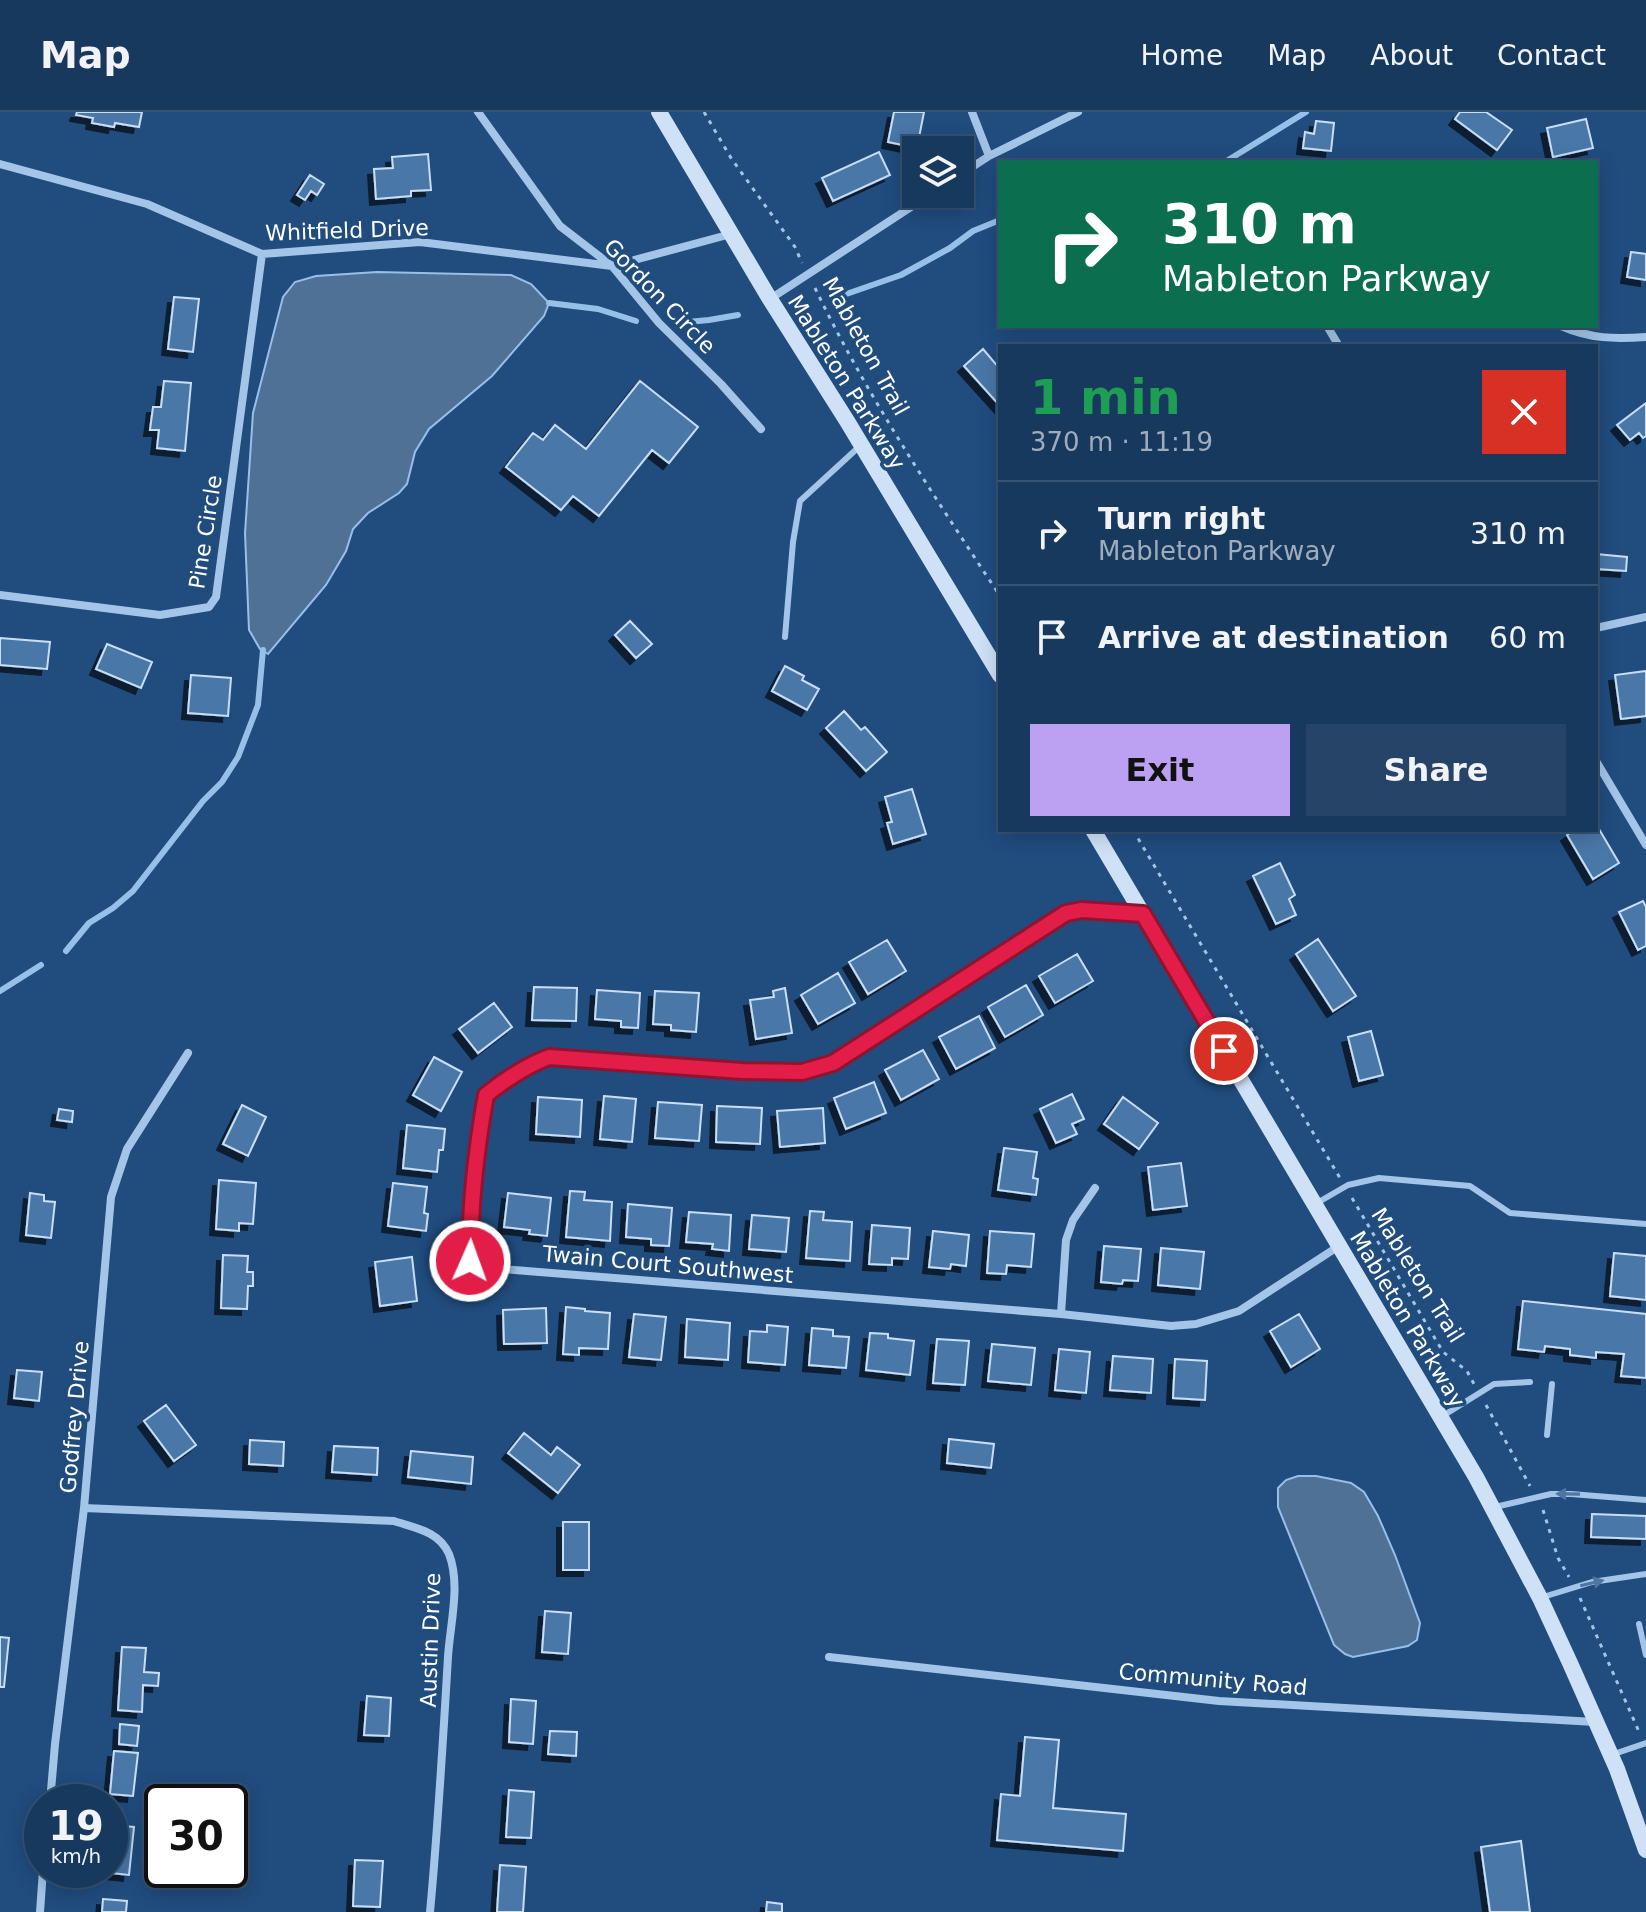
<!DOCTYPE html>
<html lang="en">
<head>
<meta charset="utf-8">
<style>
  body { margin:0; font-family:"DejaVu Sans",sans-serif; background:#254467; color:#f1f3f6; height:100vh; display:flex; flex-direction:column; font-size:30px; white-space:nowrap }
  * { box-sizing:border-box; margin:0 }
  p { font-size:26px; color:#9facbc }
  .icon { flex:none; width:44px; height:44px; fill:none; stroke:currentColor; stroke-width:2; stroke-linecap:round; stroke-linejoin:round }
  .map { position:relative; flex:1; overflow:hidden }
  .details { position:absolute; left:998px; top:232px; width:600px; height:488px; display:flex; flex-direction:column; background:#18395e; border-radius:0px; box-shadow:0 4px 20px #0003,0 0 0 2px #365373 }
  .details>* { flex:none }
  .hud { position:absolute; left:998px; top:48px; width:600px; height:168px; border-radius:0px; box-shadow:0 4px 20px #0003,0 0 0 2px #365373; background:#0b6e4f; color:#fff; overflow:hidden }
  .controls { position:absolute; left:902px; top:24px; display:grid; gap:16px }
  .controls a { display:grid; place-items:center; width:72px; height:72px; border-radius:0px; background:#18395e; box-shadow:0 4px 20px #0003,0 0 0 2px #365373; font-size:40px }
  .speed { position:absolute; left:24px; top:1672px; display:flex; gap:16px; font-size:40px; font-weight:700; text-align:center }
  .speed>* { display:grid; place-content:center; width:104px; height:104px; border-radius:50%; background:#18395e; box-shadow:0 4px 20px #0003,0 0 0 2px #365373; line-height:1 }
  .speed small { font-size:20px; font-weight:400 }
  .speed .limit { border:4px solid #111; border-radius:12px; background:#fff; color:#111 }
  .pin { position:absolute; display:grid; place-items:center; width:68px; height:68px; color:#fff; margin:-34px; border:4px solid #fff; border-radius:50%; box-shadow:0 2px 8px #0007 }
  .me { position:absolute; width:88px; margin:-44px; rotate:2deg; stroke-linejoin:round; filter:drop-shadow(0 0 6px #0008) }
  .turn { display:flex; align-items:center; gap:28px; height:168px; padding:0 32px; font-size:36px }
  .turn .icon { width:104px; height:104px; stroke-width:2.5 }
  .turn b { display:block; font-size:56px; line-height:68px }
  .round { display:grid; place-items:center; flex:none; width:84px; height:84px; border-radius:0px; background:#254467 }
  .overview { display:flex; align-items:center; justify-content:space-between; height:136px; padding:0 32px }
  h1 { font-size:48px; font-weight:700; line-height:60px; color:#1e9e55 }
  .button { display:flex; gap:16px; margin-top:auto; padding:16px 32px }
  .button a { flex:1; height:92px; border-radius:0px; background:#bca0f2; color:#111; font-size:32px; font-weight:700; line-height:92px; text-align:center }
  .button a+a { background:#254467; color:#f1f3f6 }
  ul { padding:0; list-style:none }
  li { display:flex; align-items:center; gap:24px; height:104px; padding:0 32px; border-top:2px solid #365373 }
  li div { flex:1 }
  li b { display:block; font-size:30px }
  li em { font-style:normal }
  header { display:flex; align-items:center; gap:48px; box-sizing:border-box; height:112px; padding:0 40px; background:#18395e; border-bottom:2px solid #365373 }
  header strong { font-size:38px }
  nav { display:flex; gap:44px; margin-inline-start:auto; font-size:28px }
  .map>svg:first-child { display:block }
</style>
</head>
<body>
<header>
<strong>Map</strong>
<nav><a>Home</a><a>Map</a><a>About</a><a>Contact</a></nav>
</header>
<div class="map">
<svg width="1646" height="1800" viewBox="0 0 1646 1800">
  <defs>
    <filter id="shadow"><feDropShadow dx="-6" dy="6" stdDeviation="0" flood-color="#0009"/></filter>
  </defs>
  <rect width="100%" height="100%" fill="#204c7e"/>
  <path fill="#507196" stroke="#97c0e9" stroke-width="2" d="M377,160l134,3 20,9 18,19 -5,13 -52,60 -63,53 -14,23 -8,32 -8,9 -31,20 -15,16 -7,22 -20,34 -58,69 -8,-5 -11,-19 -4,-97 8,-120 30,-116 12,-15 21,-6z
    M1298,1364h18l35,7 13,9 14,24 17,39 25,68 -3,17 -9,6 -55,11 -8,-3 -11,-9 -56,-138v-19l8,-8z"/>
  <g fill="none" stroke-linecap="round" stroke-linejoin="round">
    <path stroke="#97c0e9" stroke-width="6" d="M1225,50l81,-50
      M832,187l69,-24 49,-27 23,-17 27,-11
      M549,191l49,6 38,12
      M677,211l32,-3 29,-5
      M66,839l23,-28 24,-15 20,-17 70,-90 19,-19 16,-25 20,-52 5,-55
      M0,879l41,-26"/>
  </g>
  <path fill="#4877a7" stroke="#c7def5" stroke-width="2" filter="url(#shadow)" d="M77,0h65l-3,15 -24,-4 -1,4 -22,-4 1,-5 -17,-3z
    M894,0h30l-7,36 -29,-6z
    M1460,0h26l26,18 -15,20 -42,-31z
    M1586,7l7,29 -40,9 -6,-29z
    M1316,9l18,2 -3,28 -28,-3 2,-16 9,2z
    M879,40l11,23 -57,26 -11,-23z
    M428,42l3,36 -20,1v5l-35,3 -2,-30 19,-1 -1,-11z
    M310,63l14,9 -7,11 -6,-4 -6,9 -8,-5z
    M1631,140l15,2v26l-19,-3z
    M174,185l25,2 -6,53 -25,-3z
    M983,237l17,20v37l-36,-40z
    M164,269l27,2 -6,68 -28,-3 2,-18h-9l3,-23h8z
    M640,269l58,46 -29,36 -17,-13 -53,66 -26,-20 -12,14 -55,-43 27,-34 10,7 12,-15 31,24z
    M1646,291v33l-3,2 -4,-5 -9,7 -13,-15z
    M1596,442l31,3 -1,14 -30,-2z
    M630,509l22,23 -16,14 -21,-23z
    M0,526l50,4 -3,27 -47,-4z
    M107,532l45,18 -11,26 -45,-19z
    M785,554l19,10 -2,4 17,9 -12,21 -35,-19z
    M1646,559v45l-25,3 -6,-44z
    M191,563l40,3 -3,38 -40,-3z
    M844,599l17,19 4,-3 22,25 -21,19 -40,-43z
    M912,677l14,45 -33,10 -6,-21 5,-1 -7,-25z
    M1596,712l23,39 -26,16 -26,-44 7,-5h22z
    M1280,751l15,32 -6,4 7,16 -20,9 -23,-48z
    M1643,789l3,6v39l-8,4 -19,-38z
    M1318,827l38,57 -23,15 -37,-57z
    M887,828l19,31 -38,23 -19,-32z
    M1077,842l16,27 -38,22 -16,-27z
    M838,861l17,30 -37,21 -17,-29z
    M1026,873l17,30 -38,22 -17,-30z
    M534,875l43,1 -1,33 -44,-1z
    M785,876l7,45 -36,6 -6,-39 24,-3 -1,-6z
    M597,878l43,3 -2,35 -17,-1v-6l-26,-2z
    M655,879l44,2 -3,39 -25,-2v-5l-18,-1z
    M494,891l18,24 -34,26 -19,-24z
    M979,904l16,32 -39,21 -17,-32z
    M1371,919l12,44 -24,6 -11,-44z
    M923,938l16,29 -38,21 -16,-30z
    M434,945l28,15 -21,39 -28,-16z
    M874,970l12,31 -40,16 -12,-31z
    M1072,982l12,25 -12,5 5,10 -21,9 -16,-34z
    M604,984l32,3 -4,43 -32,-3z
    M538,985l44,3 -2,37 -44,-3z
    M1123,985l35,26 -19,26 -35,-25z
    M658,990l44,3 -3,36 -44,-3z
    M242,993l24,12 -18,39 -25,-12z
    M717,994l45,2 -2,36 -44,-2z
    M823,996l2,35 -45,4 -3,-36z
    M59,997l14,2 -1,11 -15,-2z
    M407,1013l38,4 -2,21h-4l-2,22 -34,-4z
    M1004,1036l33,4 -4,26 5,1 -2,16 -38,-5z
    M1181,1051l6,43 -34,4 -5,-43z
    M219,1068l37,3 -3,41 -14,-1v8l-23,-2z
    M393,1071l34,4 -3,26 4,1 -2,17 -38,-5z
    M570,1079l15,1 -1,8 28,2 -2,39 -44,-4z
    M30,1081l14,2v6l11,1 -4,36 -25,-3z
    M508,1081l43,5 -4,38 -18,-2 1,-4 -26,-3z
    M628,1092l44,4 -3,38 -18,-1v-6l-25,-2z
    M810,1099l14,1 -1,8 29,2 -2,39 -44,-3z
    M689,1100l42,3 -2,36 -17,-2 1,-5 -27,-2z
    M752,1103l37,3 -3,34 -37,-3z
    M872,1113l38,3 -2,31 -16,-1v7l-23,-1z
    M933,1119l36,4 -3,31 -15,-2 -1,5 -21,-2z
    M990,1119l44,3 -3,33 -24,-2 -1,9 -19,-1z
    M1104,1134l37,3 -3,32 -15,-1 -1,4 -21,-2z
    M1161,1136l43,4 -4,37 -42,-4z
    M1614,1141l32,3v44l-36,-4z
    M223,1143l25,1 -1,16h6v14h-5l-1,23 -26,-1z
    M412,1145l5,44 -37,5 -5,-44z
    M1523,1189l123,13v64l-25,-2 3,-22 -28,-2v6l-26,-3v-6l-25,-3 -1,6 -26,-3z
    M566,1195l19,2v2l25,2 -2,36 -29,-1v7l-16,-1z
    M546,1196l1,35 -43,1 -1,-34z
    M634,1202l32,3 -5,43 -32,-3z
    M1299,1202l21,35 -29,18 -21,-36z
    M687,1207l43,4 -2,37 -43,-3z
    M767,1213l21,2 -3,38 -37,-3 2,-31 17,1z
    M812,1216l21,2v6l16,1 -3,31 -37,-3z
    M870,1221l18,1v4l26,3 -4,34 -44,-5z
    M937,1227l32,2 -4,44 -32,-2z
    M992,1232l43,4 -4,37 -43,-4z
    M1059,1237l31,3 -4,41 -31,-3z
    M1113,1244l40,3 -2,34 -41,-3z
    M1175,1247l32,2 -2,39 -32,-2z
    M17,1258l25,2 -3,29 -25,-3z
    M166,1293l30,40 -22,16 -30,-40z
    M524,1321l27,22 6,-8 23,18 -22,28 -50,-40z
    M949,1327l45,5 -3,24 -44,-5z
    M250,1328l34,2 -1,24 -34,-2z
    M334,1334l44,2 -1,27 -45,-3z
    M411,1339l62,6 -2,27 -63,-7z
    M1592,1402l54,2v23l-55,-2z
    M563,1410h26v48h-26z
    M545,1499l26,2 -3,41 -26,-2z
    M0,1525l9,1 -5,49h-4z
    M122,1535l24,1 -2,24 15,1 -1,13 -15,-1 -1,27 -24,-2z
    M367,1584l24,2 -2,38 -25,-1z
    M511,1587l25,2 -3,43 -24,-2z
    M120,1612l19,2 -2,20 -18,-2z
    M550,1619l27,1 -1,24 -28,-2z
    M1025,1625l34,3 -6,68 73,6 -3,37 -126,-11 4,-46 19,2z
    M114,1639l24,2 -5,43 -23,-2z
    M509,1678l25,2 -3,46 -25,-1z
    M110,1713l24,2 -5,48 -27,-3v-2h8z
    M1521,1729l9,71h-40l-9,-65z
    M355,1748l28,1 -3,46 -27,-1z
    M500,1753l26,2 -3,45h-26z
    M103,1787l24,2 -1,11h-24z
    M767,1790l15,2v8h-16z"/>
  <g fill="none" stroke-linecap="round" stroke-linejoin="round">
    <path stroke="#a3c5e7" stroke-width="3" stroke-dasharray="4 6" stroke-linecap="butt" d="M704,0l27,46 64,89 7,16
      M815,176c52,108 119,208 185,308
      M1133,718l207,348
      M1352,1086l91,154 24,19 7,13
      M1486,1293l44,81
      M1543,1398l15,48 11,19
      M1580,1486l60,136"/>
    <path stroke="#a3c5e7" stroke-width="6" d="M785,525l8,-95 7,-41 61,-56
      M1317,1091l31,-18 31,-7 91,8 40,27 136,11
      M1441,1305l53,-33 36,-2
      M1547,1323l5,-51
      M1495,1395l56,-13h20l75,6
      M1543,1485l49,-15 54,-8
      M1639,1512l7,31
      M1611,1643l35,-12"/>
    <path stroke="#a3c5e7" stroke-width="8" d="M478,0l82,114 52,40 47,57 62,61 40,45
      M972,0l17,44
      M0,52l147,40 115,50 158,-12 192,24 119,-32
      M960,63l29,-19 89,-44
      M770,187l161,-105
      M1327,214l12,20
      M1561,214c30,13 53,13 85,11
      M0,483l160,20 49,-8 7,-10 46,-343
      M1596,516l50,-11
      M1596,649l50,84
      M1143,802l-61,-4 -16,3 -233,150 -31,9 -60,-1 -193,-14 -16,6 -26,15 -21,17 -8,46 -8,93v27l20,7 571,46 110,12 25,-2 43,-13 100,-65
      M1061,1202l5,-74 7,-20 22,-32
      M84,1396l310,13c21,7 45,10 55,33 12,31 1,70 -1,103 -5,85 -10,170 -18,255
      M829,1545l390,44 376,21
      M50,1690l5,-58 29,-236 27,-311 16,-48 61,-96
      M40,1800l3,-42"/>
    <path stroke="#cee1f6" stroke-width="16" d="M659,0l109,184 79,125 153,254
      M1093,718l383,647 64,121 30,65 47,106 29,81"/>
  </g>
  <defs><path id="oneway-solid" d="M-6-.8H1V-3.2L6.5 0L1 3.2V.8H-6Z" transform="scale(2)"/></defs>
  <g fill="#4e76a3">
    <use href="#oneway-solid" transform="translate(1568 1382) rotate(-179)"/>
    <use href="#oneway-solid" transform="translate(1592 1471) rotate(-13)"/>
  </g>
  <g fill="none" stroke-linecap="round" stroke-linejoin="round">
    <g stroke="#92132f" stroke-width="20">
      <path id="route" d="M470,1149c0,-55 6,-111 16,-166 20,-16 39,-29 63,-38l193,14 60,1 31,-9 233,-150 16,-3 61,4 81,137"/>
    </g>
    <use href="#route" stroke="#e11d48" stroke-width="14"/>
  </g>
  <g text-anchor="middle" stroke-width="7" stroke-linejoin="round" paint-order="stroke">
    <g font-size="22" fill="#fff" stroke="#204c7e">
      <text transform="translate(347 118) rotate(-2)" y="8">Whitfield Drive</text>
      <text transform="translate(660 184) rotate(46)" y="8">Gordon Circle</text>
      <text transform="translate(866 234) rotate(61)" y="8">Mableton Trail</text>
      <text transform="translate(847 270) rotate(58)" y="8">Mableton Parkway</text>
      <text transform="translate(205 420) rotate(-81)" y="8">Pine Circle</text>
      <text transform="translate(668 1152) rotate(5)" y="8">Twain Court Southwest</text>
      <text transform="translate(1418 1163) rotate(58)" y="8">Mableton Trail</text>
      <text transform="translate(1408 1207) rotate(59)" y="8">Mableton Parkway</text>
      <text transform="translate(74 1305) rotate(-85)" y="8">Godfrey Drive</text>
      <text transform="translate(430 1528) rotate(-88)" y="8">Austin Drive</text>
      <text transform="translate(1213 1567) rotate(5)" y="8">Community Road</text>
    </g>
  </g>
</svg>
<div class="controls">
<a><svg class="icon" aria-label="layers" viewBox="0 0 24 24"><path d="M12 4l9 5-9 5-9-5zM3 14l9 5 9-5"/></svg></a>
</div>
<div class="speed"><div>19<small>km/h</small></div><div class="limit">30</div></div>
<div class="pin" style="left:1224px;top:939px;background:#d93025"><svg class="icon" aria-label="arrive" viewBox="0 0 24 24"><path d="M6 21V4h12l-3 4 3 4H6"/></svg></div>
<svg class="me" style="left:470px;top:1149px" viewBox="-20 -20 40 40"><circle r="17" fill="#e11d48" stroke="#fff" stroke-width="3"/><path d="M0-11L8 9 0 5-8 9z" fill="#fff"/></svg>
<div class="hud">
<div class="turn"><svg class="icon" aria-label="right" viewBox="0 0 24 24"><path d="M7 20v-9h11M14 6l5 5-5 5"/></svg><div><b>310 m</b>Mableton Parkway</div></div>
</div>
<section class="details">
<div class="overview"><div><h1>1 min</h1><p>370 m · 11:19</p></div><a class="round" style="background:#d93025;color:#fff"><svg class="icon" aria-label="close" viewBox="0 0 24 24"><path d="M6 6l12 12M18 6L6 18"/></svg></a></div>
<ul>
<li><svg class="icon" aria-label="right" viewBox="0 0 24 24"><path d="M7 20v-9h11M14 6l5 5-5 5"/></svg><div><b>Turn right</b><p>Mableton Parkway</p></div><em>310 m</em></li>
<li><svg class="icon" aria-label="arrive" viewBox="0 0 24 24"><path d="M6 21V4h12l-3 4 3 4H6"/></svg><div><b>Arrive at destination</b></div><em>60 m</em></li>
</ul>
<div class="button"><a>Exit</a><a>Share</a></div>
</section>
</div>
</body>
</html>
